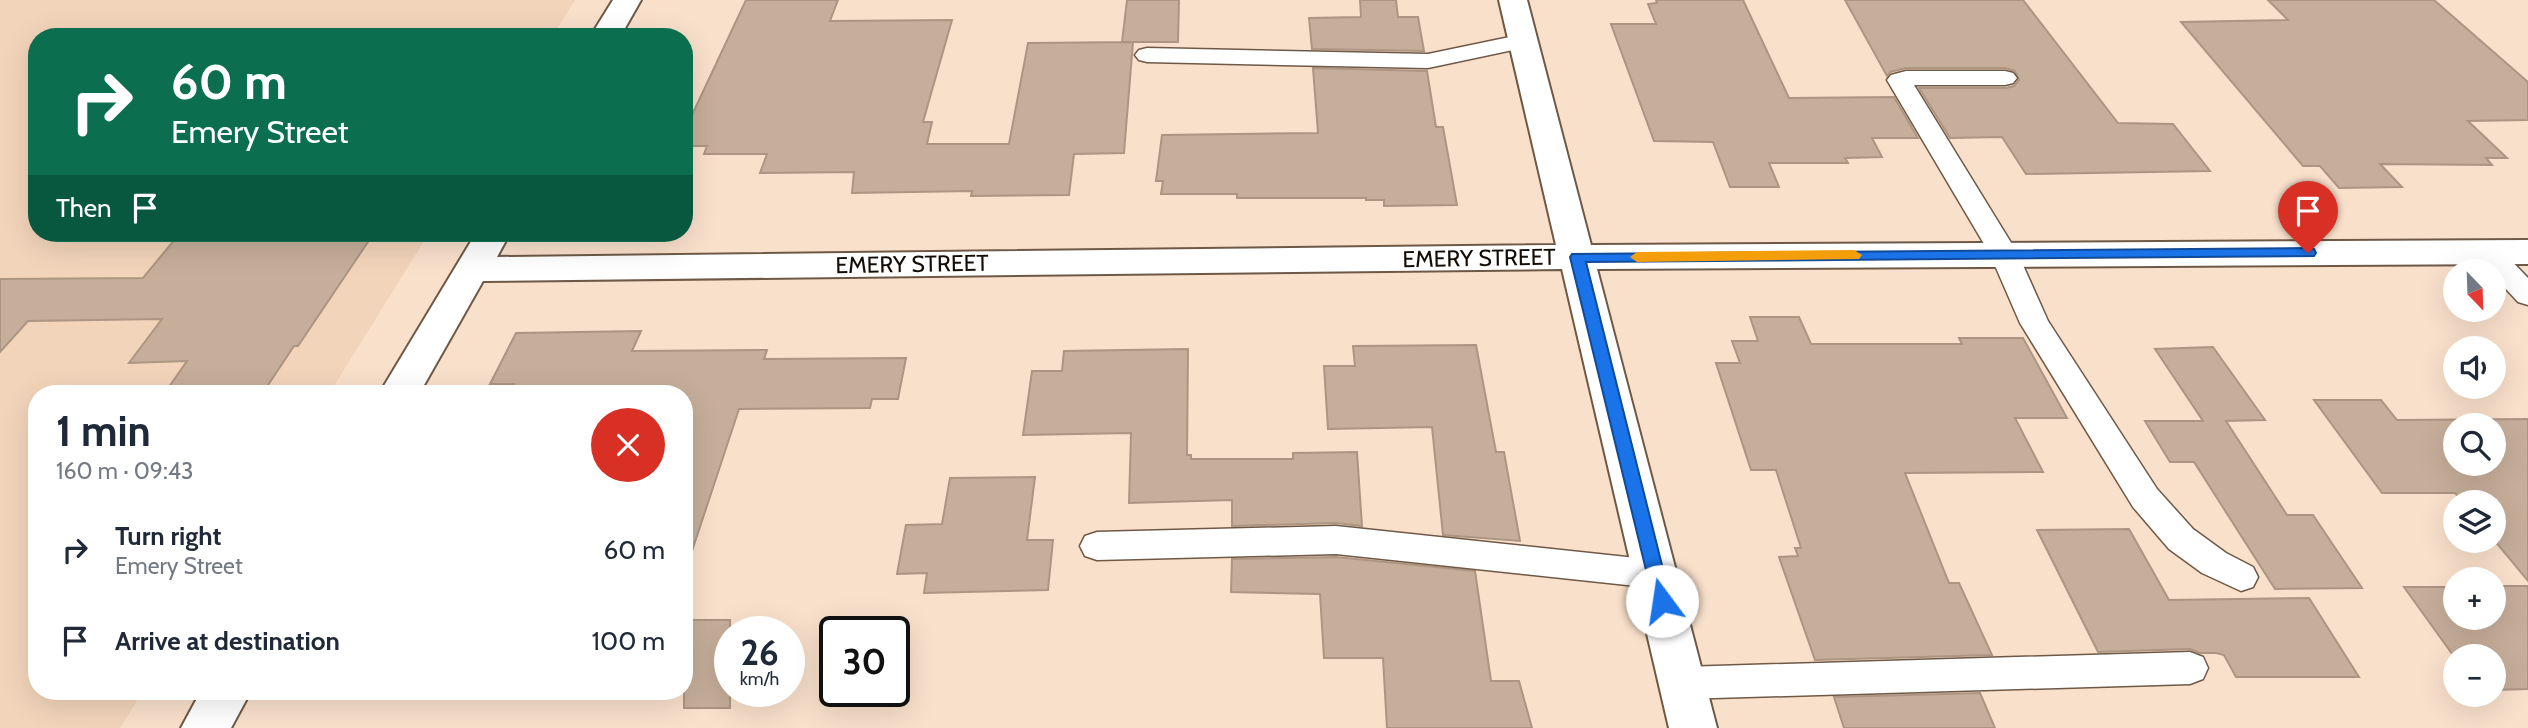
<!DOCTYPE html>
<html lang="en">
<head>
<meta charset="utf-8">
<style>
  body { margin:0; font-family:Cabin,sans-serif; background:#f6f6f7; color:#1f2937; height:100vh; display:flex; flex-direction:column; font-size:26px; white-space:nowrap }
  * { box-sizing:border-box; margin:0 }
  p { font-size:23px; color:#747a83 }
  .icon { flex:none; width:38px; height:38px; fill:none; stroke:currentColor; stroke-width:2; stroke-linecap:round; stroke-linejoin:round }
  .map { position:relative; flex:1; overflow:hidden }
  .sheet { position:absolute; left:28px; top:385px; width:665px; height:315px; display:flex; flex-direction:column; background:#fff; border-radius:28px; box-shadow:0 7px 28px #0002 }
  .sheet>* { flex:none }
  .hud { position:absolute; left:28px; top:28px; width:665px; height:214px; border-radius:28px; box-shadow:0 7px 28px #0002; background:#0b6e4f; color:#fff; overflow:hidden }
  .needle { width:46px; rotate:157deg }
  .buttons { position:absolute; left:2443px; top:259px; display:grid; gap:14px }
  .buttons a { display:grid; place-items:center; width:63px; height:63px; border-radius:50%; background:#fff; box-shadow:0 7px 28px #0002; font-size:35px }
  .speed { position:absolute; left:714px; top:616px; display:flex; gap:14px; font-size:35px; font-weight:700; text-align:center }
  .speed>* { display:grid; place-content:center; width:91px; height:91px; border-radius:50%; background:#fff; box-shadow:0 7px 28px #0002; line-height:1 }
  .speed small { font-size:18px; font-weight:400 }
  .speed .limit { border:4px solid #111; border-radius:10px; background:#fff; color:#111 }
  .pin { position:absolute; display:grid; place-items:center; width:60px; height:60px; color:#fff; margin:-72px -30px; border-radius:50% 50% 50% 0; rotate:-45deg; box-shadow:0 0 7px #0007 }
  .pin .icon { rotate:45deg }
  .me { position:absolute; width:77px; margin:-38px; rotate:346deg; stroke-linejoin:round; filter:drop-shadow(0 0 5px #0008) }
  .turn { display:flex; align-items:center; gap:24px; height:147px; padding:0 28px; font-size:32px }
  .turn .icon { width:91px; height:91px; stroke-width:2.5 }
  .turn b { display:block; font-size:49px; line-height:60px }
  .then { display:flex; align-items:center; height:66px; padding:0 28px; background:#0003; gap:14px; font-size:26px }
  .round { display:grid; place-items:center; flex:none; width:74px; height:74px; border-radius:37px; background:#f6f6f7 }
  .overview { display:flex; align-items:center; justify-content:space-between; height:119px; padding:0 28px }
  h1 { font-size:42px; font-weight:800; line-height:52px }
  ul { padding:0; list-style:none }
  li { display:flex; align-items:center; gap:21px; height:91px; padding:0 28px }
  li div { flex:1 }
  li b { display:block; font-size:26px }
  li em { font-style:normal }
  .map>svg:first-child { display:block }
</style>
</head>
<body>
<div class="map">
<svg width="2528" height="728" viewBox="0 0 2528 728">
  <rect width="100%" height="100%" fill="#f9e0cb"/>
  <path fill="#f2d4ba" d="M0,0h575l-23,37h-515v196h392l-100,161h-292v297h106l-23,37h-120z"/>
  <path fill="#c6ae9a" stroke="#ac9582" stroke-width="2" fill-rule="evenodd" d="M746,0h92l-8,21 122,-1 -29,102h9l-5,22h82l19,-101 105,-1 -9,111 -50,1 -5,41 -98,1 1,-5 -120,2 2,-21 -94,1 7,-19h-63l3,-8h-23v-14z
    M1127,0h52l-1,42h-56z
    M1360,0h36l2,17h20l6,34 -112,-2 -3,-31 52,-1z
    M1656,0h87l46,98 105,-1 24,41h-46l10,19 -37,1 3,5h-79l10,24h-49l-17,-45 -59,-1 -43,-117h45l-8,-20 9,-1z
    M1845,0h178l95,123 55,1 37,47 -184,3 -24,-37 -52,1 -31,-50h87l8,-2 5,-6 -4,-9 -10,-3h-99l-16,4 -3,4z
    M2268,0h166l94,82v38l-60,1 39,37h-21l6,7 -112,-1 22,23 -63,1 -19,-22h-17l-122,-144 107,-2z
    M1313,68l114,3 9,56h7l14,78 -73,1v-6h-18v-2h-129v-4h-76l2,-13h-7l6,-46 156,-2z
    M180,233h194l-76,113h-4l-32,48h-98l23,-33 -58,2 33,-44 -134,2 -28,31v-73l143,-1z
    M1750,317h49l12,27h151l-3,-6h64l44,80h-52l28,54 -138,1 44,110h10l33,72 -177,5 -36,-103 19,-1 -3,-8h6l-25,-78h-25l-35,-107h24l-8,-22h26z
    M641,331l-9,20 135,-1 -3,9 142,-1 -8,41h-26l-2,9 -131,1 -47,142 -8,-1v-156h-175l5,-10h-24l26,-51z
    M1476,345l20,107h8l16,89 -77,-6 -11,-108 -104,2 -4,-63h31l-2,-20z
    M2213,347l52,73 -39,1 61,94h26l49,73 -87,1 -81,-127h-24l-25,-41h58l-48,-72z
    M1188,349l-1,106h4v4h102v-6l64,-1 5,74 -26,-3 -104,3v-26l-103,3 2,-70 -108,2 9,-64h30l2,-20z
    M2314,400h67l16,20 131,-1v162l-34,-41v-38h-31l-8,-9h-73zM2455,425h39v39h-39z
    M1035,477l-8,63h26l-5,50 -124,3 3,-20 -30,1 9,-49 36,-1 8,-46z
    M2129,529l40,71 140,-2 50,79h-123l-12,-22 -8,-2h-16l-10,-4 -92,3 -61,-122z
    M1336,557l139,14 16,110h28l13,47h-145l-4,-70h-59l-4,-64 -89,-2 1,-33z
    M2494,586h34v103l-34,1v-34h-39v2l-51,-71h51v31h39z
    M684,620h46v88h-46z
    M1980,693l15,35h-151l-10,-31z"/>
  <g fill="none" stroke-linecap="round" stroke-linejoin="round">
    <g stroke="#6e5947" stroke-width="3">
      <path id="lane" d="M1524,34l8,2 3,5 -3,5 -104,22 -281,-6 -8,-2 -4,-5 4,-5 8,-2 281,6z
        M1906,71h99l8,2 4,5 -4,5 -8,2h-91l104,169 30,67 109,168 36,40 33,24 27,14 5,10 -5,10 -12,4 -39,-18 -33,-24 -36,-42 -113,-184 -30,-69 -103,-174 4,-5z
        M2487,243l10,3 31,32v27l-10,-3 -24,-26v-5h-5l-16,-19 4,-6z
        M1336,526l319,34 12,4 5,10 -5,10 -12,4 -319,-34 -239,6 -12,-4 -5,-10 5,-10 12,-4z
        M2190,652l13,5 5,11 -5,11 -13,5 -508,15 -13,-5 -5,-11 5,-11 13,-5z"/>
    </g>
    <g stroke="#6e5947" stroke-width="4">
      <path id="street" d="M613,0h28l-21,37h-30z
        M1499,0h28l64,245 937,-5v24l-931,5 120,459h-48l-107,-459 -1079,12 -64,113h-40l97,-161h34l-13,24 1059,-12z
        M201,691h50l-20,37h-50z"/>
    </g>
    <use href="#lane" fill="#fff" fill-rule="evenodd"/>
    <use href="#street" fill="#fff" fill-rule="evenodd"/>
  </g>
  <path fill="#1a73e8" stroke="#114b97" stroke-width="2" d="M2308,248l6,1 2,4 -2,3 -728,6 85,339 -3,6 -6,2 -7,-2 -85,-350 2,-3z"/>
  <path fill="#f59e0b" d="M1854,250l8,5 -3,4 -222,3 -7,-5 7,-5z"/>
  <g text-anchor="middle" stroke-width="6" stroke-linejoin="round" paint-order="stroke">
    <g font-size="23" fill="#140c06" stroke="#fff">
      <text transform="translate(1479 258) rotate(-1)" y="8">EMERY STREET</text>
      <text transform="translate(912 264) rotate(-1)" y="8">EMERY STREET</text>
    </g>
  </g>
</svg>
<div class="buttons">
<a><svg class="needle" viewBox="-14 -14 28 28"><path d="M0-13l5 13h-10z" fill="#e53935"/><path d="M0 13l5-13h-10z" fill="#747a83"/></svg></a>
<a><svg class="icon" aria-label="sound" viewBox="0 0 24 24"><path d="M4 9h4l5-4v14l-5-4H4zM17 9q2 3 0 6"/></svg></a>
<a><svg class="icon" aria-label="search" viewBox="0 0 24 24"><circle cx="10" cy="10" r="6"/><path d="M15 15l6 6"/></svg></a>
<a><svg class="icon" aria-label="layers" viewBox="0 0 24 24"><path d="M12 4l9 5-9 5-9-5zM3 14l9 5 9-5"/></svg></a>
<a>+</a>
<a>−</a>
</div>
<div class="speed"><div>26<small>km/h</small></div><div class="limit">30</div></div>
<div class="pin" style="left:2308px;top:253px;background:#d93025"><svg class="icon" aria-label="arrive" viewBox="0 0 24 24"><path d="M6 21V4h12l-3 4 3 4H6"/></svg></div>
<svg class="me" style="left:1662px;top:601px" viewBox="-20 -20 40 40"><circle r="19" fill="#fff"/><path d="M0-13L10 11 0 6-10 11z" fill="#1a73e8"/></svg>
<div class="hud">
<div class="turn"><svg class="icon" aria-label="right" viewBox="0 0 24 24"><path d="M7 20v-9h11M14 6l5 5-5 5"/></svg><div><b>60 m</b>Emery Street</div></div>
<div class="then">Then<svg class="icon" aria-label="arrive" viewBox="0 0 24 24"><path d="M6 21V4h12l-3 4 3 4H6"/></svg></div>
</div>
<section class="sheet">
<div class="overview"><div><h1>1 min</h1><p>160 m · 09:43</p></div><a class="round" style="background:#d93025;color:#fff"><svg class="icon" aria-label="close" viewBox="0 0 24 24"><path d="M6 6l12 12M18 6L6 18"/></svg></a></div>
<ul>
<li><svg class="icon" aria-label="right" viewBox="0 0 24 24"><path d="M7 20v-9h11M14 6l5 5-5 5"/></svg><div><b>Turn right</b><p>Emery Street</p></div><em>60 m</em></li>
<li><svg class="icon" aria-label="arrive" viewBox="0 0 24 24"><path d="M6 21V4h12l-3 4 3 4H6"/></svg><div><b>Arrive at destination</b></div><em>100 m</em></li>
</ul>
</section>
</div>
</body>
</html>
